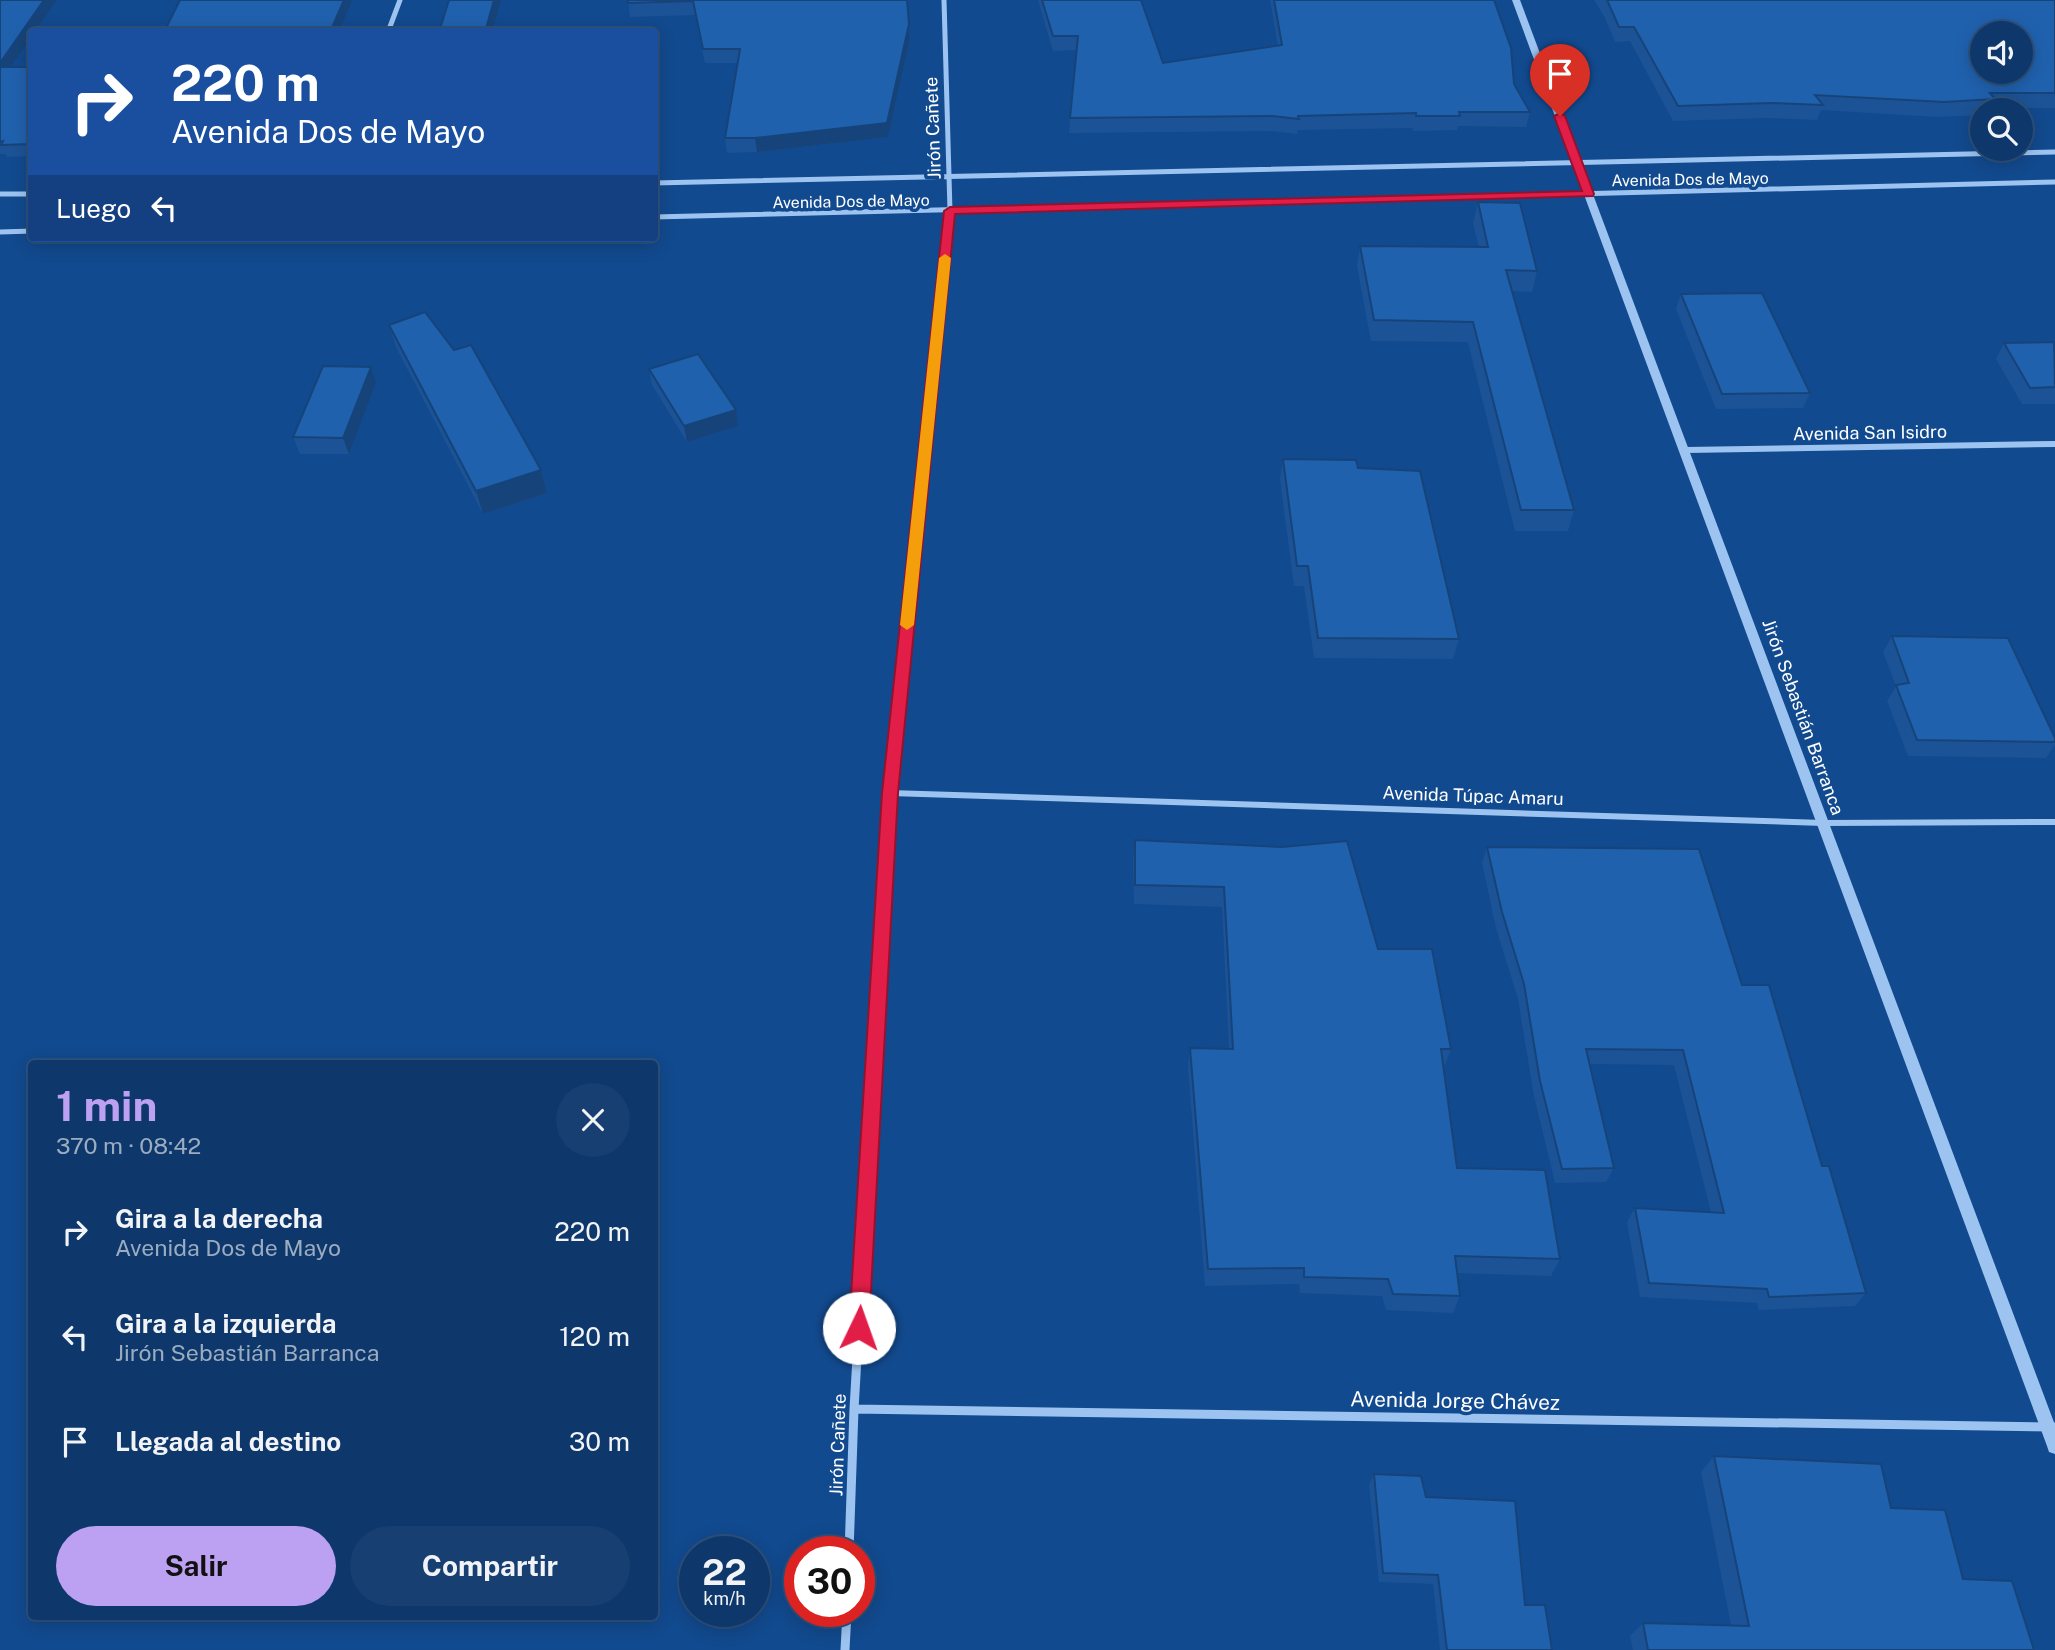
<!DOCTYPE html>
<html lang="es">
<head>
<meta charset="utf-8">
<style>
  body { margin:0; font-family:"Public Sans",sans-serif; background:#173f71; color:#f1f3f6; height:100vh; display:flex; flex-direction:column; font-size:26px; white-space:nowrap }
  * { box-sizing:border-box; margin:0 }
  p { font-size:23px; color:#9bacc1 }
  .icon { flex:none; width:38px; height:38px; fill:none; stroke:currentColor; stroke-width:2; stroke-linecap:round; stroke-linejoin:round }
  .map { position:relative; flex:1; overflow:hidden }
  .details { position:absolute; left:28px; top:1060px; width:630px; height:560px; display:flex; flex-direction:column; background:#0e386b; border-radius:7px; box-shadow:0 4px 18px #0003,0 0 0 2px #2e527e }
  .details>* { flex:none }
  .banner { position:absolute; left:28px; top:28px; width:630px; height:214px; border-radius:7px; box-shadow:0 4px 18px #0003,0 0 0 2px #2e527e; background:#1a4fa0; color:#fff; overflow:hidden }
  .tools { position:absolute; left:1970px; top:21px; display:grid; gap:14px }
  .tools a { display:grid; place-items:center; width:63px; height:63px; border-radius:50%; background:#0e386b; box-shadow:0 4px 18px #0003,0 0 0 2px #2e527e; font-size:35px }
  .speed { position:absolute; left:679px; top:1536px; display:flex; gap:14px; font-size:35px; font-weight:700; text-align:center }
  .speed>* { display:grid; place-content:center; width:91px; height:91px; border-radius:50%; background:#0e386b; box-shadow:0 4px 18px #0003,0 0 0 2px #2e527e; line-height:1 }
  .speed small { font-size:18px; font-weight:400 }
  .speed .limit { border:10px solid #d22; background:#fff; color:#111 }
  .pin { position:absolute; display:grid; place-items:center; width:60px; height:60px; color:#fff; margin:-72px -30px; border-radius:50% 50% 50% 0; rotate:-45deg; box-shadow:0 0 7px #0007 }
  .pin .icon { rotate:45deg }
  .me { position:absolute; width:77px; margin:-38px; rotate:3deg; stroke-linejoin:round; filter:drop-shadow(0 0 5px #0008) }
  .turn { display:flex; align-items:center; gap:24px; height:147px; padding:0 28px; font-size:32px }
  .turn .icon { width:91px; height:91px; stroke-width:2.5 }
  .turn b { display:block; font-size:49px; line-height:60px }
  .then { display:flex; align-items:center; height:66px; padding:0 28px; background:#0003; gap:14px; font-size:26px }
  .round { display:grid; place-items:center; flex:none; width:74px; height:74px; border-radius:37px; background:#173f71 }
  .overview { display:flex; align-items:center; justify-content:space-between; height:119px; padding:0 28px }
  h1 { font-size:42px; font-weight:700; line-height:52px; color:#bca0f2 }
  .button { display:flex; gap:14px; margin-top:auto; padding:14px 28px }
  .button a { flex:1; height:80px; border-radius:42px; background:#bca0f2; color:#111; font-size:28px; font-weight:700; line-height:80px; text-align:center }
  .button a+a { background:#173f71; color:#f1f3f6 }
  ul { padding:0; list-style:none }
  li { display:flex; align-items:center; gap:21px; height:105px; padding:0 28px }
  li div { flex:1 }
  li b { display:block; font-size:26px }
  li em { font-style:normal }
  .map>svg:first-child { display:block }
</style>
</head>
<body>
<div class="map">
<svg width="2055" height="1650" viewBox="0 0 2055 1650">
  <rect width="100%" height="100%" fill="#124a8f"/>
  <g fill="none" stroke-linecap="round" stroke-linejoin="round">
    <path stroke="#9dc4f1" stroke-width="5" d="M388,32l12,-32
      M654,183l1401,-31
      M0,194h32
      M654,217l1401,-35
      M0,232l32,-1
      M929,413l21,-202 -6,-211"/>
    <path stroke="#9dc4f1" stroke-width="6" d="M1686,450l369,-6
      M890,793l933,30 232,-1
      M881,951l9,-158 39,-381"/>
    <path stroke="#9dc4f1" stroke-width="9" d="M854,1409l1201,18
      M849,1552l5,-143 27,-460
      M845,1650l2,-38"/>
    <path fill="#9dc4f1" fill-rule="evenodd" d="M1512,0h8l535,1425v29l-6,-2 -2,-6z"/>
  </g>
  <path fill="#1c5396" d="M0,0h57l-22,32h-3v5l-21,30h21v89l-25,1 -1,-3h-6z
    M628,0h279l3,38 -22,99 -131,15 -30,1 -2,-15 13,-75h-33l-10,-48 -65,2z
    M1038,0h103l22,63 115,-17 -8,-46h224l20,84 16,28 -4,15 -68,-1 -1,4 -44,1v-3l-115,2 -1,4 -26,-3 -202,2 1,-15 7,-68 -24,1z
    M1594,0h461v108h-64l-1,2h-7v5l-46,2 -116,-7 -4,10 -50,-2 -94,3 -43,-80 -15,1 -11,-26z
    M1478,202l59,69 -5,21 -20,-1 62,219 -6,21h-53l-47,-189 -97,-1 -14,-75 3,-20 119,1 -6,-24z
    M1681,294l129,99 -7,15 -87,1 -40,-100z
    M389,325l152,145 6,23 -64,21 -87,-167z
    M2004,343h51v61h-33l-26,-45z
    M649,369l89,57 -51,16 -35,-57z
    M376,383l-27,71h-49l-7,-17z
    M1283,459l75,9 101,171 -6,20 -139,-1 -10,-72h-10l-14,-107z
    M1892,636l163,102v7l-9,13 -138,-2 -21,-55 9,-15 -13,-34z
    M1135,840l243,109 73,100 -7,19 13,100 103,91 -9,17 -94,-3 3,23 -7,17 -67,-3 -4,-14 -82,-3 -1,-9 -94,2 -17,-219 2,-19 39,1 -7,-142 -88,-3 -1,-44z
    M1487,847l255,138 80,181 44,127 -11,13 -96,4 -2,-7 -117,-6 -13,-75 8,-14 76,4 -37,-147 -85,-1 25,104 -8,14 -51,1 -21,-87 -16,-97 -22,-71 -14,-65z
    M1714,1456l177,52 143,142h-401l-3,-14 13,-13 88,2 -30,-153z
    M1374,1474l52,23 99,108 27,45h-112l-7,-66 -54,-2 -10,-97z"/>
  <path fill="#16447a" d="M44,0h13l-22,32h-3v5l-30,42 -2,-5v-11z
    M344,0h8l-13,32h-9z
    M494,0h7l-9,32h-7z
    M909,24l1,14 -22,99 -131,15 -2,-14z
    M371,367l5,16 -27,71 -6,-16z
    M736,410l2,16 -51,16 -3,-16z
    M541,470l6,23 -64,21 -7,-23z"/>
  <path fill="#2061ae" stroke="#16447a" stroke-width="2" fill-rule="evenodd" d="M0,0h44l-44,63z
    M180,0h164l-14,32h-166z
    M449,0h45l-9,32h-46z
    M628,0h279l2,24 -22,99 -132,15h-30l15,-89h-37l-10,-48 -65,2z
    M1042,0h99l22,63 119,-18 -8,-45h220l17,48 3,36 16,28h-71l1,4h-44v-3l-118,3 1,3 -27,-3 -202,2 8,-82h-25z
    M1607,0h448v93h-65l5,6 -51,3 -129,-7 8,10 -51,-2 -94,3 -44,-79h-15zM1983,33h38v39h-38z
    M0,67h32v27l-2,2h2v48l-31,1 2,-4 -3,1z
    M1478,202l42,1 17,68 -31,-1 68,240h-53l-48,-188 -99,-2 -14,-74 128,1z
    M1762,293l48,100 -88,1 -41,-100z
    M425,312l29,38 17,-5 70,125 -65,21 -87,-166z
    M2054,342l1,45 -25,1 -26,-45z
    M698,354l38,56 -52,16 -35,-57z
    M323,366l48,1 -28,71 -50,-1z
    M1283,459l73,1 2,8 62,3 39,168 -141,-1 -10,-72h-11z
    M1892,636l116,2 47,100v4l-138,-2 -21,-55 13,-2z
    M1135,840l147,7 65,-6 31,108h54l19,100h-10l16,119 88,2 15,89 -105,-3 5,40 -67,-2 -5,-15 -84,-2v-9l-96,1 -18,-221 43,1 -9,-162 -89,-2z
    M1487,847l212,2 43,136h27l53,181h7l37,127 -97,4 -2,-8 -118,-6 -14,-75 89,5 -41,-163 -97,-1 28,119 -52,1 -22,-88 -16,-97 -22,-72z
    M1714,1456l167,8 10,44 54,2 18,69 49,2 22,69h-386l-5,-27 106,3z
    M1374,1474l47,2 5,21 89,4 10,104h20l7,45h-105l-9,-75 -55,-2z"/>
  <path fill="#e11d48" stroke="#92132f" stroke-width="2" d="M1560,113l5,3 29,78 -1,2 -638,18 -57,579 -29,535 -3,7 -7,3 -7,-3 -3,-7 33,-535 62,-582 6,-4 632,-16 -28,-75z"/>
  <path fill="#f59e0b" d="M945,254l6,4 -37,367 -7,5 -7,-5 39,-367z"/>
  <g text-anchor="middle" stroke-width="7" stroke-linejoin="round" paint-order="stroke">
    <g font-size="16" fill="#fff" stroke="#124a8f">
      <text transform="translate(1690 179) rotate(-1)" y="6">Avenida Dos de Mayo</text>
      <text transform="translate(851 201) rotate(-1)" y="6">Avenida Dos de Mayo</text>
    </g>
    <g font-size="18" fill="#fff" stroke="#124a8f">
      <text transform="translate(933 128) rotate(-92)" y="6">Jirón Cañete</text>
      <text transform="translate(1870 433) rotate(-1)" y="6">Avenida San Isidro</text>
      <text transform="translate(1803 717) rotate(70)" y="6">Jirón Sebastián Barranca</text>
      <text transform="translate(1473 796) rotate(2)" y="6">Avenida Túpac Amaru</text>
      <text transform="translate(838 1445) rotate(-88)" y="6">Jirón Cañete</text>
    </g>
    <g font-size="21" fill="#fff" stroke="#124a8f">
      <text transform="translate(1455 1401) rotate(1)" y="7">Avenida Jorge Chávez</text>
    </g>
  </g>
</svg>
<div class="tools">
<a><svg class="icon" aria-label="sound" viewBox="0 0 24 24"><path d="M4 9h4l5-4v14l-5-4H4zM17 9q2 3 0 6"/></svg></a>
<a><svg class="icon" aria-label="search" viewBox="0 0 24 24"><circle cx="10" cy="10" r="6"/><path d="M15 15l6 6"/></svg></a>
</div>
<div class="speed"><div>22<small>km/h</small></div><div class="limit">30</div></div>
<div class="pin" style="left:1560px;top:116px;background:#d93025"><svg class="icon" aria-label="arrive" viewBox="0 0 24 24"><path d="M6 21V4h12l-3 4 3 4H6"/></svg></div>
<svg class="me" style="left:859px;top:1328px" viewBox="-20 -20 40 40"><circle r="19" fill="#fff"/><path d="M0-13L10 11 0 6-10 11z" fill="#e11d48"/></svg>
<div class="banner">
<div class="turn"><svg class="icon" aria-label="right" viewBox="0 0 24 24"><path d="M7 20v-9h11M14 6l5 5-5 5"/></svg><div><b>220 m</b>Avenida Dos de Mayo</div></div>
<div class="then">Luego<svg class="icon" aria-label="left" viewBox="0 0 24 24"><path d="M17 20v-9H6M10 6l-5 5 5 5"/></svg></div>
</div>
<section class="details">
<div class="overview"><div><h1>1 min</h1><p>370 m · 08:42</p></div><a class="round"><svg class="icon" aria-label="close" viewBox="0 0 24 24"><path d="M6 6l12 12M18 6L6 18"/></svg></a></div>
<ul>
<li><svg class="icon" aria-label="right" viewBox="0 0 24 24"><path d="M7 20v-9h11M14 6l5 5-5 5"/></svg><div><b>Gira a la derecha</b><p>Avenida Dos de Mayo</p></div><em>220 m</em></li>
<li><svg class="icon" aria-label="left" viewBox="0 0 24 24"><path d="M17 20v-9H6M10 6l-5 5 5 5"/></svg><div><b>Gira a la izquierda</b><p>Jirón Sebastián Barranca</p></div><em>120 m</em></li>
<li><svg class="icon" aria-label="arrive" viewBox="0 0 24 24"><path d="M6 21V4h12l-3 4 3 4H6"/></svg><div><b>Llegada al destino</b></div><em>30 m</em></li>
</ul>
<div class="button"><a>Salir</a><a>Compartir</a></div>
</section>
</div>
</body>
</html>
